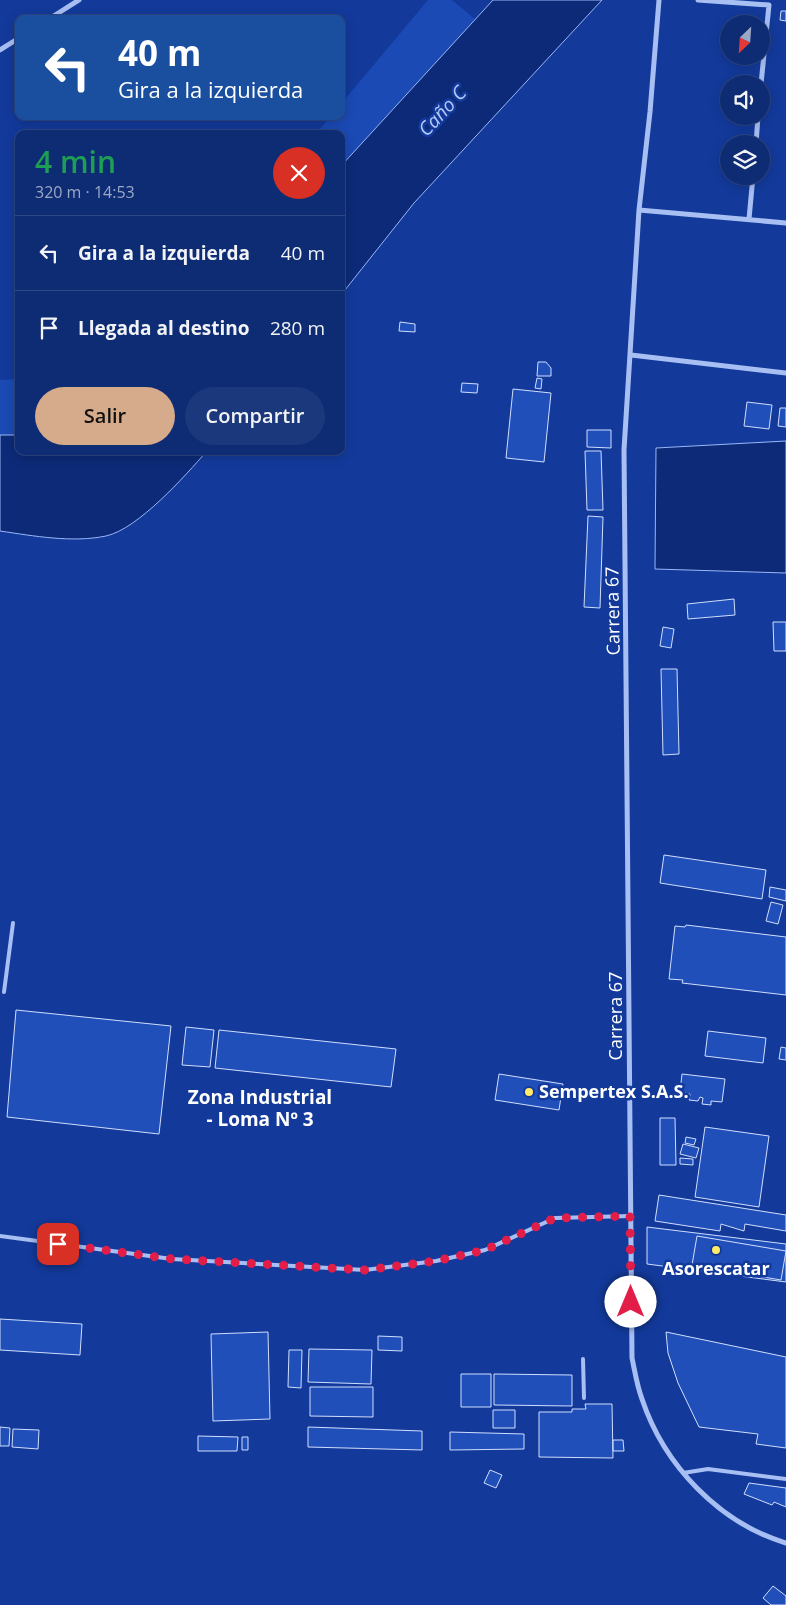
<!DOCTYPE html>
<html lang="es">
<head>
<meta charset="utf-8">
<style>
  body { margin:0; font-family:"Open Sans",sans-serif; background:#1c387c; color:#f1f3f6; height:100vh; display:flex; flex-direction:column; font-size:19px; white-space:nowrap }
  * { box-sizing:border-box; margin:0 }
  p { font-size:16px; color:#9ba7c5 }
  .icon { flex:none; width:28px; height:28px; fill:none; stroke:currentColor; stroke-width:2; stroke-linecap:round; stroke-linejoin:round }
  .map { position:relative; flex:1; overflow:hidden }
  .side { position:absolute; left:15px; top:130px; width:330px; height:325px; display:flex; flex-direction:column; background:#0e2c74; border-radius:10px; box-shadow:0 2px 12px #0003,0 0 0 1px #2e4886 }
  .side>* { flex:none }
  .hud { position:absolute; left:15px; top:15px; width:330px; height:105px; border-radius:10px; box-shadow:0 2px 12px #0003,0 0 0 1px #2e4886; background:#1a4fa0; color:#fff; overflow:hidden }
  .needle { width:32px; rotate:205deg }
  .buttons { position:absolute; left:720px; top:15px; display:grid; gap:10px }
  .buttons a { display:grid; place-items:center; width:50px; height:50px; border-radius:50%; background:#0e2c74; box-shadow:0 2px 12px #0003,0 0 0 1px #2e4886; font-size:25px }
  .pin { position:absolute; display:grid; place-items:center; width:42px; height:42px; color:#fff; margin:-21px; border-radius:10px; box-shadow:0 2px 8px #0006 }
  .me { position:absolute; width:55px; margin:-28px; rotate:0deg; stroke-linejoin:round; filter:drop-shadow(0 0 4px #0008) }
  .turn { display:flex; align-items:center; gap:18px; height:105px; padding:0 20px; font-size:22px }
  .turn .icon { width:65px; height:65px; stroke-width:2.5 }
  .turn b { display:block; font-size:35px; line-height:42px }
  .round { display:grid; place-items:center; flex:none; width:52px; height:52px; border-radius:26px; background:#1c387c }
  .overview { display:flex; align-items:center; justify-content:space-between; height:85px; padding:0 20px }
  h1 { font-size:30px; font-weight:600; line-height:38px; color:#1e9e55 }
  .primary-button { display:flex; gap:10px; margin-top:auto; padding:10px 20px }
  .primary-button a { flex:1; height:58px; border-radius:30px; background:#d6ab8b; color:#111; font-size:20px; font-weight:600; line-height:58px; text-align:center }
  .primary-button a+a { background:#1c387c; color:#f1f3f6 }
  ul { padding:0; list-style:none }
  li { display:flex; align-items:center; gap:15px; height:75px; padding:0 20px; border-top:1px solid #2e4886 }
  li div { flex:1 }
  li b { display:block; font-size:19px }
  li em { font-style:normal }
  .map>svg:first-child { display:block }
</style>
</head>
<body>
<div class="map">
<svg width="786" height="1605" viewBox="0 0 786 1605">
  <rect width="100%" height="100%" fill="#133a9b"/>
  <path fill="#1b4ab5" d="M428,0h24l24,20 -135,146v-32h-25l15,-18h10v-12z
    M19,379v56h-19v-55z"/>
  <path fill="#0c2a77" stroke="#9ab7f6" d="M493,0h109l-188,203 -73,92v-129z
    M0,435h19v16h188c-22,25 -69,78 -101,85 -34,7 -72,0 -106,-5z
    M786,441v132l-131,-4 1,-121z"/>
  <path fill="#214fba" stroke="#d0defd" d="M781,11h5v10l-6,-1z
    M400,322l15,2v8l-16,-1z
    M538,362h8l5,6v8h-14z
    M537,378l5,1 -1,10 -6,-1z
    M462,383l16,1 -1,9 -16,-1z
    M513,389l38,4 -7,69 -38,-4z
    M747,402l25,3 -3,24 -25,-3z
    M780,408h6v19l-8,-1z
    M587,430h24v18l-24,-1z
    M585,451h16l2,59h-16z
    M588,516l15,1 -3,91 -16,-1z
    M734,599l1,16 -47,4 -1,-15z
    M773,622h13v29h-12z
    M663,627l11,2 -3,19 -11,-2z
    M661,669h16l2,85 -16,1z
    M664,855l102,15 -4,29 -102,-16z
    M770,887l16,3v11l-17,-4z
    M771,902l12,3 -5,19 -12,-3z
    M686,925l100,12v58l-104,-12 1,-3 -14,-1 6,-53 10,1z
    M16,1010l155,16 -12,108 -152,-17z
    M186,1027l28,3 -4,37 -28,-2z
    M219,1030l177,19 -5,38 -176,-19z
    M708,1031l58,7 -3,25 -58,-7z
    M781,1047l5,1v12l-7,-1z
    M499,1074l64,10 -4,26 -64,-10z
    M682,1074l43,5 -3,23 -11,-1v4l-9,-1 1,-6 -3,-1 -2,4 -9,-1 1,-6 -10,-2z
    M660,1118h15l1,47h-16z
    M705,1127l64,9 -10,71 -64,-10z
    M686,1137l10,2 -2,6 -9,-2z
    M683,1144l16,4 -3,10 -16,-4z
    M680,1158l13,1v6l-13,-1z
    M659,1195l127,20v16l-41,-7 -1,7 -23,-7 -1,7 -65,-10z
    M647,1227l139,17v38l-139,-18z
    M697,1236l89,15 -5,29 -89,-15z
    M0,1319l82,5 -2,31 -80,-5z
    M268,1332l2,87 -57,2 -2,-87z
    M666,1332l120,25v91l-30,-4 2,-10 -59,-7 -21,-44 -10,-30z
    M378,1336l24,1v14l-24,-1z
    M309,1349l63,1 -1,34 -63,-2z
    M289,1350h13l-1,38 -13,-1z
    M461,1374h30v33h-30z
    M494,1374l78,1v31l-78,-1z
    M310,1387h63v30l-63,-1z
    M585,1404h27l1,54 -74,-1v-45h33v-3h14z
    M493,1410h22v18h-22z
    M0,1427l10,1 -1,18h-9z
    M308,1427l114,4v19l-114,-3z
    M13,1429l26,1 -1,19 -26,-2z
    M450,1432l74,2v15l-74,1z
    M198,1436l40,1 -1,14h-39z
    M242,1437h6v13h-6z
    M613,1440h10l1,11h-11z
    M490,1470l12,5 -6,13 -12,-5z
    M749,1483l37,5v19l-12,-5 -2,3 -28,-11z
    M773,1586l13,10v9h-15l-8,-7z"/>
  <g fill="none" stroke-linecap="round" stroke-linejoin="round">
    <path stroke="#a8bff3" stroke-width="4" d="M4,992l9,-69
      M0,1236l172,23 193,11 71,-9 49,-11 70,-32 76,-2
      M583,1359l1,39
      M683,1473l25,-4 78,10"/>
    <path stroke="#a8bff3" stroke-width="5" d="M659,0l-9,112 -11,98 -15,240 8,908c3,14 5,28 10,41 22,66 77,124 144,144
      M698,0l71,5 -8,79
      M49,19l30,-19
      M0,50l19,-12
      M756,144l2,-28
      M639,210l147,13
      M749,219l4,-43
      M631,355l155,18"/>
  </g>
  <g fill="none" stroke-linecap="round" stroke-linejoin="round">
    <path stroke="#e11d48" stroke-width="9" stroke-dasharray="0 16.2" d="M58,1244l114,15 193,11 71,-9 49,-11 70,-32 75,-2 1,86"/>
  </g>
  <g fill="#ffea6a" stroke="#133a9b" stroke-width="2">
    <circle cx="529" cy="1092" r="5"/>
    <circle cx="716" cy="1250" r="5"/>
  </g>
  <g text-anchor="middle" stroke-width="5" stroke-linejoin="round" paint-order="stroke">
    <g font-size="18" fill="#fff" stroke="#133a9b">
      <text transform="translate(613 611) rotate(-91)" y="6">Carrera 67</text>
      <text transform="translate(616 1016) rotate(-90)" y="6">Carrera 67</text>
    </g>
    <g font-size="18" font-weight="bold" fill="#fff" stroke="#133a9b" text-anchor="start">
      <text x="539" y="1098">Sempertex S.A.S.</text>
      <text x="716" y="1275" text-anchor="middle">Asorescatar</text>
    </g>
    <g font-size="19" font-style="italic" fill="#b5cafa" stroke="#133a9b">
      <text transform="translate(442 111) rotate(-47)" y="7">Caño C</text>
    </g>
    <g font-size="19" font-weight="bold" fill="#fff" stroke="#133a9b">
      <text x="260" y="1104">Zona Industrial<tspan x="260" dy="22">- Loma Nº 3</tspan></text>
    </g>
  </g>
</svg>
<div class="buttons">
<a><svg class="needle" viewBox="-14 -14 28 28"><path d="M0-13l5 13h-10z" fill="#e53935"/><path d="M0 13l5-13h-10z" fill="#9ba7c5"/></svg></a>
<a><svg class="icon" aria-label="sound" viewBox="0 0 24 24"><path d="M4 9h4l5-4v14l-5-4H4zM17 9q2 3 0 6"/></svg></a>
<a><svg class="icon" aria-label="layers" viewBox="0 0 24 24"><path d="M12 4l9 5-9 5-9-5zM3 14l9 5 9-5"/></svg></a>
</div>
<div class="pin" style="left:58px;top:1244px;background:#d93025"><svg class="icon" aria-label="arrive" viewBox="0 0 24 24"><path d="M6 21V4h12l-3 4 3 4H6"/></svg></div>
<svg class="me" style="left:631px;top:1302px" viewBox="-20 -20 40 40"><circle r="19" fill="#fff"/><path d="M0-13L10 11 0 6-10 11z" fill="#e11d48"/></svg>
<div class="hud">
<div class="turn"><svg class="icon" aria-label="left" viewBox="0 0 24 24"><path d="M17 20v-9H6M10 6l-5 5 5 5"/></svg><div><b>40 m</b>Gira a la izquierda</div></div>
</div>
<section class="side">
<div class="overview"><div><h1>4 min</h1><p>320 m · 14:53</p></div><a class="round" style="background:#d93025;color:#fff"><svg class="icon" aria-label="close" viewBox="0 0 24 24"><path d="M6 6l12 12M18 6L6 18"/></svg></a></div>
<ul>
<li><svg class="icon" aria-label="left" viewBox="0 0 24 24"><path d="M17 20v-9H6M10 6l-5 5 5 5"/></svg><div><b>Gira a la izquierda</b></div><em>40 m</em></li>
<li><svg class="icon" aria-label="arrive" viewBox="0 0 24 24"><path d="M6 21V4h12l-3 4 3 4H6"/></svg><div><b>Llegada al destino</b></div><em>280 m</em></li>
</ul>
<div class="primary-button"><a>Salir</a><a>Compartir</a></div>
</section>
</div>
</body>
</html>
